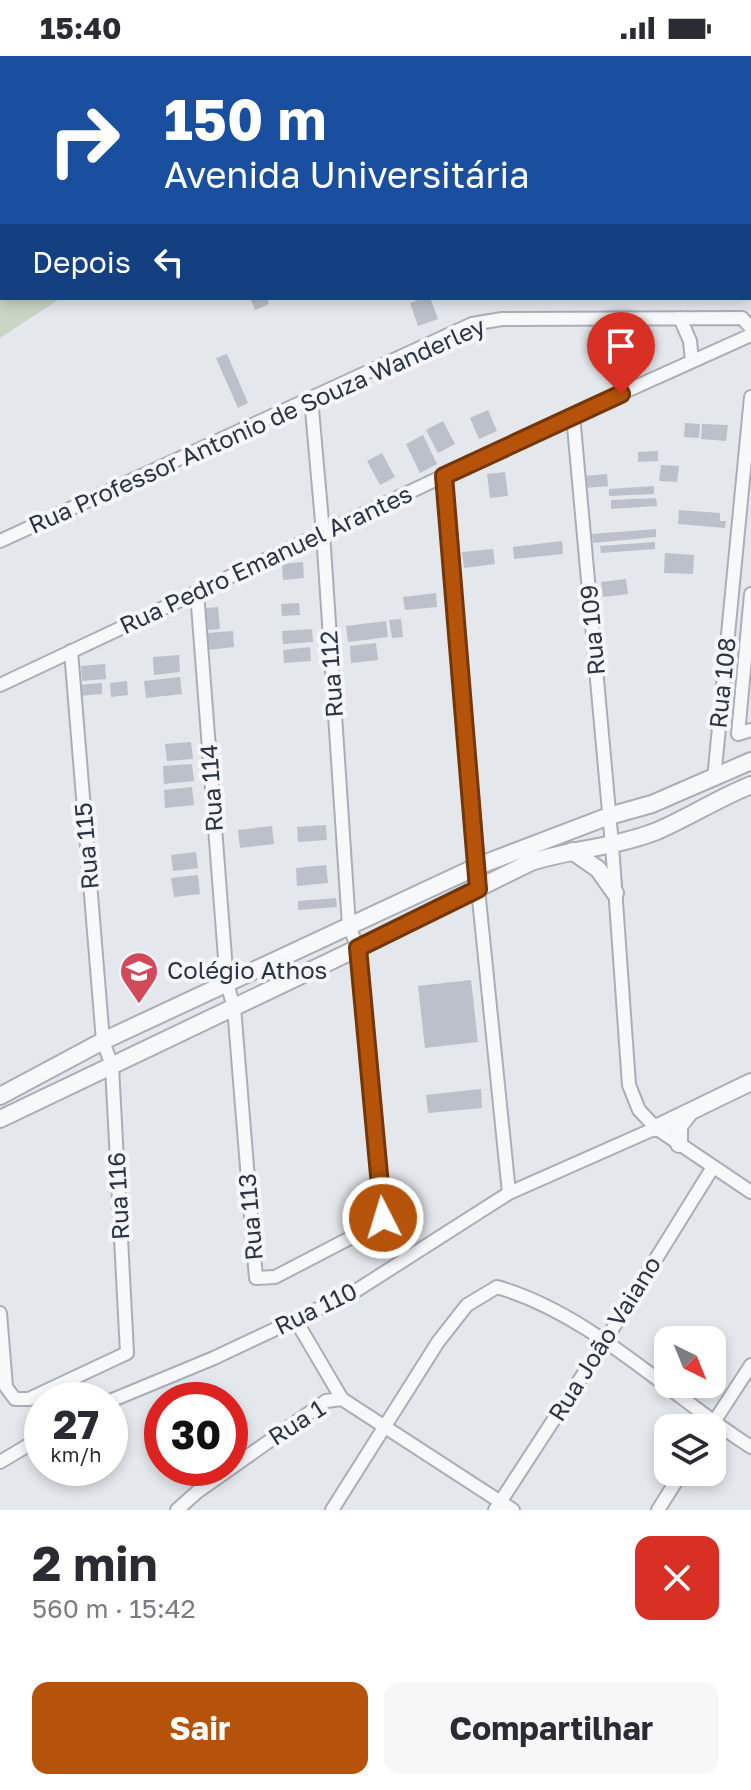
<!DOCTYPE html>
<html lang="pt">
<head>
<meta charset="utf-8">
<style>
  body { margin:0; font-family:"Golos Text",sans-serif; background:#f7f7f7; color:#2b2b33; height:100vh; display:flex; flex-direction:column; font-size:30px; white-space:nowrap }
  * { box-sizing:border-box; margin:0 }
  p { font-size:26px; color:#7c7c81 }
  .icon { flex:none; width:44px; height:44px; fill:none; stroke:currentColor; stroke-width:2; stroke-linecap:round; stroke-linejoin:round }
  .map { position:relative; height:1454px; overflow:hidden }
  .side { display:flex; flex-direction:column; background:#fff; flex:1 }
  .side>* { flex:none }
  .guide { position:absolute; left:0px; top:0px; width:752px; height:244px; box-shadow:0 4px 12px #0003; background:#1a4fa0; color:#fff; overflow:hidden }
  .needle { width:52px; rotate:137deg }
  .controls { position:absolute; left:654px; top:1270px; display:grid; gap:16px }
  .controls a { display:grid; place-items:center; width:72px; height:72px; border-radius:16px; background:#fff; box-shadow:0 4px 12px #0003; font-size:40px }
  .speed { position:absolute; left:24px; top:1326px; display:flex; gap:16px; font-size:40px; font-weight:700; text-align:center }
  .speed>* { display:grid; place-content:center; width:104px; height:104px; border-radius:50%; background:#fff; box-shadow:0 4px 12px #0003; line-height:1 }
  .speed small { font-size:20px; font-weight:400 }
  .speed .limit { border:12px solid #d22; background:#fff; color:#111 }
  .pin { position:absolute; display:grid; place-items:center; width:68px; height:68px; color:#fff; margin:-82px -34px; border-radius:50% 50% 50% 0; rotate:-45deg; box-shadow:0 0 8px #0007 }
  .pin .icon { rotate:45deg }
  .me { position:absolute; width:88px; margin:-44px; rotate:355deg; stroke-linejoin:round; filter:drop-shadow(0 0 6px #0008) }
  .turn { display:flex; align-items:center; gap:28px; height:168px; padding:0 32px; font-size:36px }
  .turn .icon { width:104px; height:104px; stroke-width:2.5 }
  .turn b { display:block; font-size:56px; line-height:68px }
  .then { display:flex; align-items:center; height:76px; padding:0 32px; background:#0003; gap:16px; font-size:30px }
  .round { display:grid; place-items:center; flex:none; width:84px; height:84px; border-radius:16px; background:#f7f7f7 }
  .overview { display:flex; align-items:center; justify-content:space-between; height:136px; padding:0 32px }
  h1 { font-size:48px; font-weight:700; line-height:60px }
  .primary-button { display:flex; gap:16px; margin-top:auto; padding:16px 32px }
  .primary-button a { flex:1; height:92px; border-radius:16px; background:#b45309; color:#fff; font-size:32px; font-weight:700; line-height:92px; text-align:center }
  .primary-button a+a { background:#f7f7f7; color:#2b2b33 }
  .status { display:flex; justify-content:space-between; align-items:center; height:56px; padding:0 40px; background:#fff; direction:ltr }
  .status svg { height:22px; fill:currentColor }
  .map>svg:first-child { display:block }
</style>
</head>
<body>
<div class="status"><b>15:40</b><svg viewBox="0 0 49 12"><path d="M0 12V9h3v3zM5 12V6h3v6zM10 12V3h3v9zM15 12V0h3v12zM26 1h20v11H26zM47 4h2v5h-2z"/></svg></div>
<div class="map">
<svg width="751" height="1454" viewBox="0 0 751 1454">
  <rect width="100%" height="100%" fill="#e4e7ec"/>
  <path fill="#c9d6c5" d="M0,0l71,2h-69v240h59l-61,40z
    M159,0h592v46l-1,-44h-594z"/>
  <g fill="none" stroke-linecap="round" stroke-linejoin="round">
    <path stroke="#9fb4cc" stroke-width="4" d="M351,2l5,-2
      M0,134h2"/>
  </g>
  <path fill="#bbc0ca" d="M250,242h17l2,6 -14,6z
    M424,242h6l8,21 -20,7 -8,-23z
    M227,298l21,49 -10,5 -22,-50z
    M488,354l9,21 -18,8 -9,-21z
    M443,365l12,23 -17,9 -12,-23z
    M685,367l15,1 -1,14 -15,-1z
    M702,368l26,1 -2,16 -25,-2z
    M423,379l14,29 -17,9 -14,-29z
    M658,395v10l-20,1v-10z
    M382,397l13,24 -15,8 -13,-24z
    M661,409l18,1 -2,16 -18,-1z
    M505,416l3,24 -18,2 -3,-24z
    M607,418l1,12 -23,2 -1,-12z
    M654,430v8l-45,2v-7z
    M656,442l1,8 -46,3v-9z
    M679,454l41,3v8h6l-1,7 -47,-4z
    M656,473v8l-63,6 -1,-9z
    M562,485l1,13 -49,5 -1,-12z
    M655,486v7l-54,4 -1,-7z
    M493,493l2,15 -31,4 -2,-16z
    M665,497l29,2 -1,19 -29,-1z
    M303,506l1,16 -21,2 -1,-16z
    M626,523l2,15 -25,3 -2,-15z
    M436,537l1,14 -32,3 -2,-13z
    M299,547l1,12 -18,1 -1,-12z
    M218,551l2,22 -13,1 -2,-22z
    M401,563l2,18 -11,1 -3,-18z
    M386,565l2,16 -40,5 -2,-16z
    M312,573l1,13 -30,2 -1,-13z
    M233,575l1,16 -26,3 -1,-17z
    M376,587l2,17 -27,3 -1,-17z
    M310,591l1,14 -27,2 -1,-13z
    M179,599l1,17 -26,3 -1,-18z
    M105,608l1,15 -24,2 -1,-15z
    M180,621l2,17 -36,4 -2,-17z
    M127,625l1,14 -17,2 -1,-14z
    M102,627v11l-24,2v-11z
    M191,686l2,17 -26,2 -2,-17z
    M192,708l2,17 -30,3 -1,-18z
    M192,731l2,18 -29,3 -1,-18z
    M326,769l1,15 -29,2 -1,-15z
    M272,770l2,18 -34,4 -2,-18z
    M196,796l2,16 -25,3 -2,-16z
    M326,809l2,18 -31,3 -1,-18z
    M198,819l2,19 -26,3 -3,-19z
    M336,842l1,9 -39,3v-9z
    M471,924l7,62 -53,6 -7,-62z
    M481,1033l1,19 -54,5 -2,-18z"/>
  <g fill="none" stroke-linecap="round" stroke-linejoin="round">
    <g stroke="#a9aeb7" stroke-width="16">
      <path id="minor" d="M680,262l10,23 2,20
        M573,359l39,430 17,240 10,25 17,18 95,64
        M444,420l34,390v23l31,304
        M0,485l472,-217 30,-5 240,-1 9,10
        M197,536l30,392 7,23 22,271 19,-1 100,-52 8,-7 -25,-270 -9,-22 -26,-393 -12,-135
        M751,538l-13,140 13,-4
        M0,629l573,-270 178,-80
        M714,723l37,-382
        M0,1257l6,74 9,12h14l98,-46 -15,-287 -9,-25 -32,-390
        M295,1263l47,80 171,111
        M110,1345l104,-43 140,-66 155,-99 147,-65
        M710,1372l41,-63
        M0,1406l42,-25
        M177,1454l20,-18 129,-91 16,-2
        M332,1454l106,-168 29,-37 30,-18c94,27 172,108 254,160
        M495,1454l110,-169 108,-174
        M658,1454l24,-38"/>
    </g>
    <g stroke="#a9aeb7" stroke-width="20">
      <path id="tertiary" d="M572,795l26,18 17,24
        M0,1040l103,-55 375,-175 131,-50 43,-12 99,-43
        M0,1063l358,-171 173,-86c41,-13 85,-15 126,-31 32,-14 62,-33 94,-46
        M656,1072l95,-46
        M679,1088v-18l10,-13"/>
    </g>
    <use href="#minor" stroke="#f7f8fa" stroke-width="12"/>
    <use href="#tertiary" stroke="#f7f8fa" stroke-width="16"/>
  </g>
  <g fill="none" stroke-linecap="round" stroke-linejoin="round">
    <g stroke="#753606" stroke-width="20">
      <path id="route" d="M383,1162l-25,-270 120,-59 -34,-413 177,-82"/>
    </g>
    <use href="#route" stroke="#b45309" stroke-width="14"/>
  </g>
  <defs>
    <g id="school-pin" transform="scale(2)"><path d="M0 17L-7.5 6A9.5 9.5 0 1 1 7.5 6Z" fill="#d1495b" stroke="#f4f6f9"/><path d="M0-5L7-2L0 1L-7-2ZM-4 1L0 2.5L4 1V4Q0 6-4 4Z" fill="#fff"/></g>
  </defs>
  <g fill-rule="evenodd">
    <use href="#school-pin" x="139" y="915"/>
  </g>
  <g text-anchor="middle" stroke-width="8" stroke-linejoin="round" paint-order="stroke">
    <g font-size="24" fill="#2b3445" stroke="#f4f6f9">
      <text transform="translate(257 370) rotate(-24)" y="8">Rua Professor Antonio de Souza Wanderley</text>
      <text transform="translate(266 504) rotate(-25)" y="8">Rua Pedro Emanuel Arantes</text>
      <text transform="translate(593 574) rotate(-95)" y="8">Rua 109</text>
      <text transform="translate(332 618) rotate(-94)" y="8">Rua 112</text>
      <text transform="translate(723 627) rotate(-84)" y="8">Rua 108</text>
      <text transform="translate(212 732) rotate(-94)" y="8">Rua 114</text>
      <text transform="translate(87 790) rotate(-95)" y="8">Rua 115</text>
      <text transform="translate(119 1140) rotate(-93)" y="8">Rua 116</text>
      <text transform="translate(251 1161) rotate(-95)" y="8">Rua 113</text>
      <text transform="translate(316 1253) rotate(-26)" y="8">Rua 110</text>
      <text transform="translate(605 1283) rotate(-58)" y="8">Rua João Vaiano</text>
      <text transform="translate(297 1367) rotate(-33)" y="8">Rua 1</text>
    </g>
    <g font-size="24" fill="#2b3445" stroke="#f4f6f9" text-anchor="start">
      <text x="167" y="923">Colégio Athos</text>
    </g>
  </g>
</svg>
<div class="controls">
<a><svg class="needle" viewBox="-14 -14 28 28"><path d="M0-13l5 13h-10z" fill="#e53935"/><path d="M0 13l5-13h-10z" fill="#7c7c81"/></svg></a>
<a><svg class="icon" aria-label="layers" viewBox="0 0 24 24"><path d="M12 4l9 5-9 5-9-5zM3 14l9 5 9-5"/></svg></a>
</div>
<div class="speed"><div>27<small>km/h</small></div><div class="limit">30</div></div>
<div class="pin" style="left:621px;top:338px;background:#d93025"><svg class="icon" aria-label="arrive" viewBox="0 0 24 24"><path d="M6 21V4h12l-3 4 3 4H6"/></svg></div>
<svg class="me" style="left:383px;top:1162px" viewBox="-20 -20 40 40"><circle r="17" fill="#b45309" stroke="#fff" stroke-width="3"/><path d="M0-11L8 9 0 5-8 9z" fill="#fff"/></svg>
<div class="guide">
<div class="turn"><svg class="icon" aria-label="right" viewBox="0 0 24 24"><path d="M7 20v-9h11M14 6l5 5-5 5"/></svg><div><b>150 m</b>Avenida Universitária</div></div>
<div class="then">Depois<svg class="icon" aria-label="left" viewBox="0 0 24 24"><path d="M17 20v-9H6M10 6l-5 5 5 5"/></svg></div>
</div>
</div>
<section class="side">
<div class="overview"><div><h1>2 min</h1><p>560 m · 15:42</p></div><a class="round" style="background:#d93025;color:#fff"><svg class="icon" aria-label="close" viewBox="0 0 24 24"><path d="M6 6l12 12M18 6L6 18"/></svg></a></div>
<div class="primary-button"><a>Sair</a><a>Compartilhar</a></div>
</section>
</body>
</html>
